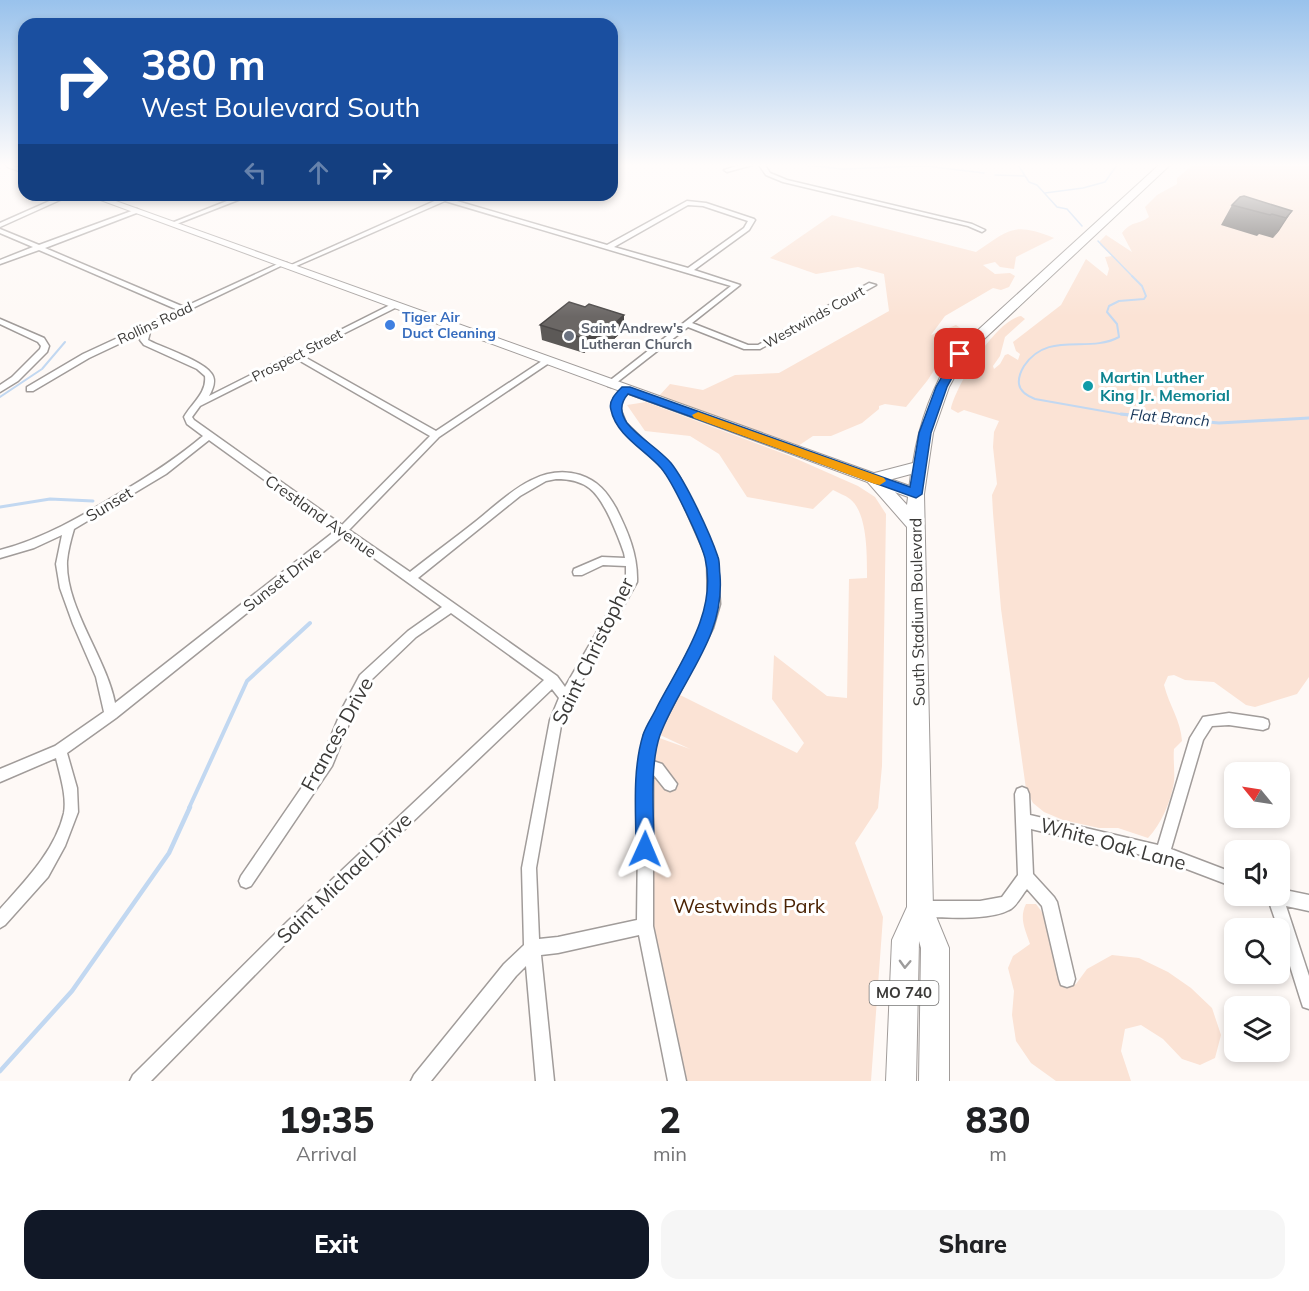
<!DOCTYPE html>
<html lang="en">
<head>
<meta charset="utf-8">
<style>
  body { margin:0; font-family:Mulish,sans-serif; background:#f6f6f6; color:#202124; height:100vh; display:flex; flex-direction:column; font-size:22px; white-space:nowrap }
  * { box-sizing:border-box; margin:0 }
  p { font-size:20px; color:#757577 }
  .icon { flex:none; width:33px; height:33px; fill:none; stroke:currentColor; stroke-width:2; stroke-linecap:round; stroke-linejoin:round }
  .map { position:relative; height:1081px; overflow:hidden }
  .side { display:flex; flex-direction:column; background:#fff; flex:1 }
  .side>* { flex:none }
  .guide { position:absolute; left:18px; top:18px; width:600px; height:183px; border-radius:18px; box-shadow:0 3px 9px #0003; background:#1a4fa0; color:#fff; overflow:hidden }
  .needle { width:39px; rotate:300deg }
  .buttons { position:absolute; left:1224px; top:762px; display:grid; gap:12px }
  .buttons a { display:grid; place-items:center; width:66px; height:66px; border-radius:12px; background:#fff; box-shadow:0 3px 9px #0003; font-size:30px }
  .pin { position:absolute; display:grid; place-items:center; width:51px; height:51px; color:#fff; margin:-26px; border-radius:12px; box-shadow:0 3px 9px #0006 }
  .me { position:absolute; width:66px; margin:-33px; rotate:1deg; stroke-linejoin:round; filter:drop-shadow(0 0 4px #0008) }
  .turn { display:flex; align-items:center; gap:21px; height:126px; padding:0 24px; font-size:27px }
  .turn .icon { width:78px; height:78px; stroke-width:2.5 }
  .turn b { display:block; font-size:42px; line-height:51px }
  .lanes { display:flex; align-items:center; height:57px; padding:0 24px; background:#0003; justify-content:center; gap:30px; direction:ltr }
  .lanes .off { opacity:.35 }
  .eta { display:flex; justify-content:space-evenly; align-items:center; height:102px; text-align:center }
  .eta b { font-size:36px; font-weight:800; line-height:42px }
  .action { display:flex; gap:12px; margin-top:auto; padding:12px 24px }
  .action a { flex:1; height:69px; border-radius:18px; background:#111827; color:#fff; font-size:24px; font-weight:800; line-height:69px; text-align:center }
  .action a+a { background:#f6f6f6; color:#202124 }
  .map>svg:first-child { display:block }
</style>
</head>
<body>
<div class="map">
<svg width="1309" height="1081" viewBox="0 0 1309 1081">
  <rect width="100%" height="100%" fill="#fef9f6"/>
  <path fill="#fbe3d5" d="M1193,165h116v512l-12,17 -42,13 -9,-2 -32,-23 -29,-2 -11,-5 -6,1 -4,9c5,20 17,36 18,56l-8,8c-1,10 1,23 0,33 -3,20 -13,42 -26,56l-30,-10h-19l-36,-8 -19,-8 -11,-9 -7,-14 -25,-180 -8,-96 -1,-18 5,-11 -4,-37 1,-15 5,-11 -35,-11 -6,3 -7,-4c5,-24 45,-89 70,-93l4,3 -20,18 -5,19 -7,10 1,3 6,-5 5,-9 3,-1 10,6 2,-6 -4,-3 -3,-9 48,-37 25,-46 21,17 2,-7 -4,-12 7,-1 -12,-11v-4l6,-6 26,17 -10,-19c10,-13 17,-8 27,-16l-4,-10 12,-12 20,-11v-6z
    M832,215l144,37c34,-23 37,-30 78,-14l-38,19 -2,12 -14,-2 -5,-5 -12,3 12,9 15,-1 5,3 -6,11 -8,3 -8,-2 -48,28 -14,19 25,-10 6,4 -35,52 -21,26 -21,-3 -6,2v3l-17,14 -31,13h-18l-15,10 -139,-50 11,-12 33,6 32,-15 44,-2 110,-62 -5,-37 -26,-7 -42,7 -46,-16z
    M646,402l144,54 68,30 17,11 11,17 -4,252 -4,42 -23,35 28,74 -12,164h-194l-32,-155 6,-191 39,14 -32,-15 20,-40 119,59 7,-10 -32,-44 2,-44 53,41 20,2 2,-119 18,-1c0,-21 1,-65 -17,-79 -5,-4 -12,-6 -17,-9l-20,19 -66,-12 -28,-43 -29,-18 -45,-5 -18,-26z
    M1026,904h10l9,12 18,71 13,-3 11,-15 25,-14 27,3 29,14 23,16 21,20 9,27 -6,23 -15,7 -18,-6 -19,-20 -22,-14 -16,4 -4,22 10,30h-75l-25,-18 -15,-22 -4,-26 2,-24 -6,-23 5,-12 17,-12c-5,-15 -11,-26 -4,-40z"/>
  <g fill="none" stroke-linecap="round" stroke-linejoin="round">
    <path stroke="#c2d8f1" stroke-width="1.5" d="M805,165l37,4 83,-3 59,7
      M1018,165l11,17 8,3 20,22 10,2 15,17
      M995,175l29,1
      M1045,193l38,-5 22,-6 12,-17
      M1098,241l35,36"/>
    <path stroke="#c2d8f1" stroke-width="2" d="M0,397l42,-28 23,-27
      M1131,416l-96,-17c-7,-3 -15,-7 -16,-15 -1,-7 2,-13 5,-18 24,-36 64,-12 95,-29l-2,-13 -10,-12 2,-6 10,-5 25,-2 2,-3 -4,-10 -10,-10"/>
    <path stroke="#c2d8f1" stroke-width="3" d="M1121,414l98,9 90,-5
      M0,507l50,-8 43,2"/>
    <path stroke="#c2d8f1" stroke-width="4" d="M189,808l58,-127 63,-58"/>
    <path stroke="#c2d8f1" stroke-width="4.5" d="M0,1071l72,-80 97,-138 21,-46"/>
    <g stroke="#a19c9a" stroke-width="3">
      <path id="minor" d="M740,165h12l-25,7 -3,-2z
        M759,165h6l5,8 17,7 185,44 13,6 -3,2 -14,-6 -185,-44 -17,-7z
        M63,195h8l-71,32v-4z
        M242,195h9l-77,30 -5,-1z
        M428,195l21,2 1,2 157,46 80,-44 19,2 48,16 1,1 -6,10 -55,40 46,15 -48,38 56,22h10l111,-62 7,2 -116,64h-16l-56,-22 -77,60 -3,-1v-4l123,-96 -286,-85 -151,66 -5,-1 150,-67zM688,205l15,1 45,15 -4,7 -56,40 -74,-21z
        M137,209l3,2 -1,1 -94,36 139,59 98,-45 5,1 -136,65 -3,12 2,1c14,7 53,20 61,32 6,7 2,16 -2,23l185,-93 4,2 -1,2 -96,48 135,76 109,-72h6l1,2 -113,76 -90,93 61,42c21,-17 44,-33 65,-50 30,-24 63,-60 105,-47 18,6 27,17 36,33 12,24 22,47 21,74l-66,118 -9,20 -26,148 3,71 19,-2 79,-17 2,-156 5,-29 57,-107 7,-24 -1,-46 -34,-77 -11,-14 -44,-43 -6,-16 2,-10 9,-10h6l1,2 -8,9 -2,9 6,15 42,40 12,15 37,80 3,46 -7,24 -56,108 -4,25 9,3 15,20 -2,5 -5,2 -5,-2 -12,-15v152l33,155h-18l-29,-146 -81,18 -17,2 13,126h-18l-10,-115 -10,10 -85,105h-20l3,-6 90,-111 20,-19 -2,-77 28,-148 9,-22 -7,-9 -254,242 -147,150h-21l3,-6 155,-154 256,-241 -93,-67 -35,24 -48,46 -13,26 -23,57 -81,120 -5,2 -5,-2 -2,-5 2,-5 81,-118 21,-51 17,-32 48,-44 34,-24 -99,-71 -227,182 -49,35 10,35 1,24 -13,34 -17,31 -43,48 -5,3v-19c25,-28 55,-58 64,-96 3,-17 -4,-38 -8,-55l-56,24v-13l55,-23 49,-34 -8,-35 -23,-53 -13,-36 -4,-24 6,-29 -28,13 -34,10v-8c43,-11 82,-34 120,-57 29,-17 57,-35 83,-57l-16,-12 -3,-7c8,-14 23,-24 21,-41l-8,-7 -53,-24 -4,-5 2,-7 -53,25 -56,33h-6v-4l56,-33 95,-44 -139,-60 -39,14v-4l33,-13 -33,-14v-4l39,16zM295,358l135,78 -88,89 -148,-105 -2,-3 8,-11zM209,440l126,91 -220,172c-9,-46 -50,-96 -48,-142 1,-11 4,-22 7,-32l92,-55zM556,479c31,0 41,12 54,39 5,11 10,23 14,35l1,5 -23,-1 -28,12 -1,3 1,3h8l21,-10 23,1v16l-61,105 -8,-11 -139,-98 102,-82 26,-15z
        M0,319l44,19 5,8 -2,6 -29,29 -18,11v-7l12,-8 28,-28 1,-3 -3,-4 -38,-18z
        M1229,713l34,5 5,2 1,4 -1,4 -5,2 -34,-5 -17,1 -9,14 -32,109 63,24v14l-71,-27 -132,-31 2,45 21,23 3,5 18,77 -2,6 -6,2 -6,-2 -2,-6 -17,-73 -15,-17c-5,6 -11,18 -18,21 -20,11 -66,7 -89,7l-5,-3 -3,-5 3,-5 5,-3h60l22,-4 16,-22 -3,-81 2,-5 5,-2 5,2 2,5 1,21 128,30 32,-107 13,-21z
        M1280,889l29,6v16l-23,-5 23,70v33l-6,-2 -2,-6 -21,-67v-6h-2l-11,-32h13z"/>
    </g>
    <g stroke="#a19c9a" stroke-width="2">
      <path id="secondary" d="M6,165l18,3v5l-17,-6z
        M87,195h12l822,295 2,4 -7,5 -5,-1z"/>
    </g>
    <g stroke="#a19c9a" stroke-width="2">
      <path id="primary" d="M1159,165h11l-204,191 -17,31 -16,46 -9,61 9,415 16,39v133h-30l2,-133 -2,-7 -3,140h-30l6,-141 15,-33v-380l-42,-48 2,-4 46,-12c6,-40 20,-78 42,-112zM911,474l-4,31 -22,-24z"/>
    </g>
    <use href="#minor" fill="#fff" fill-rule="evenodd"/>
    <use href="#secondary" fill="#fff" fill-rule="evenodd"/>
    <use href="#primary" fill="#fff" fill-rule="evenodd"/>
  </g>
  <path fill="#5c5957" d="M1232,205l60,6 -19,27 -14,-4 -2,2 -36,-11z
    M624,315v15l-10,9h-12l-18,14 -42,-13 -2,-15z"/>
  <path fill="#4b4847" d="M1292,211l-13,20 -6,7 13,-20z
    M624,315v15l-10,9v-15z
    M601,324l1,15 -18,14 -1,-15z"/>
  <path fill="#6b6765" stroke="#4b4847" stroke-width="1.5" d="M1244,196l48,15 -6,7 -14,-4 -2,1 -38,-10 8,-8z
    M569,302l16,5 4,-3 35,11 -10,9h-13l-18,14 -43,-13z"/>
  <defs><path id="oneway-chevron" d="M-2-3.5L2.5 0L-2 3.5" fill="none" stroke-width="1.6" stroke-linecap="round" stroke-linejoin="round" transform="scale(1.5)"/></defs>
  <use stroke="#9d9c9c" href="#oneway-chevron" transform="translate(905 964) rotate(92)"/>
  <linearGradient id="sky" x2="0" y2="1"><stop stop-color="#99c2ec"/><stop offset="0.52" stop-color="#fffcfb"/><stop offset="1" stop-color="#fffcfb" stop-opacity="0"/></linearGradient>
  <rect width="1309" height="317" fill="url(#sky)"/>
  <path fill="#1a73e8" stroke="#114b97" stroke-width="1.5" d="M960,351l5,3 -18,33 -16,46 -9,61 -6,4 -288,-104c-8,9 -8,19 -1,29 12,15 31,25 44,40 15,19 39,70 47,94 2,5 1,12 2,18 5,64 -39,104 -60,160 -11,32 -6,80 -6,114l-2,7 -7,2 -7,-2 -2,-7c0,-37 -4,-78 7,-114 3,-10 10,-19 14,-28 24,-46 61,-95 48,-149 -5,-18 -32,-76 -44,-90 -16,-18 -45,-33 -50,-58 -3,-9 5,-17 11,-23h8l280,100 9,-54 17,-46 19,-33z"/>
  <path fill="#f59e0b" d="M698,412l186,66 2,3 -6,4 -5,-1 -181,-66 -2,-3z"/>
  <circle fill="#3f7fe0" stroke="#fff" stroke-width="2" cx="390" cy="325" r="6"/>
  <circle fill="#6b7280" stroke="#fff" stroke-width="2" cx="569" cy="336" r="6"/>
  <circle fill="#0f9aa8" stroke="#fff" stroke-width="2" cx="1088" cy="386" r="6"/>
  <g text-anchor="middle" stroke-width="6" stroke-linejoin="round" paint-order="stroke">
    <g font-size="14" font-weight="bold" fill="#366cbe" stroke="#fff" text-anchor="start">
      <text x="402" y="322">Tiger Air<tspan x="402" dy="16">Duct Cleaning</tspan></text>
    </g>
    <g font-size="14" fill="#3b3a38" stroke="#fff">
      <text transform="translate(814 317) rotate(-29)" y="5">Westwinds Court</text>
      <text transform="translate(155 323) rotate(-25)" y="5">Rollins Road</text>
      <text transform="translate(297 355) rotate(-27)" y="5">Prospect Street</text>
    </g>
    <g font-size="14" font-weight="bold" fill="#5b616d" stroke="#fff" text-anchor="start">
      <text x="581" y="333">Saint Andrew's<tspan x="581" dy="16">Lutheran Church</tspan></text>
    </g>
    <g font-size="15" font-style="italic" fill="#163558" stroke="#fff">
      <text transform="translate(1170 418) rotate(5)" y="5">Flat Branch</text>
    </g>
    <rect fill="#fff" stroke="#767574" stroke-width="1.5" x="869.5" y="981" width="69" height="24" rx="4.5"/>
    <g font-size="15" font-weight="bold" fill="#3b3a38">
      <text x="904" y="998">MO 740</text>
    </g>
    <g font-size="16" font-weight="bold" fill="#0d838f" stroke="#fff" text-anchor="start">
      <text x="1100" y="383">Martin Luther<tspan x="1100" dy="18">King Jr. Memorial</tspan></text>
    </g>
    <g font-size="16" fill="#3b3a38" stroke="#fff">
      <text transform="translate(109 504) rotate(-31)" y="6">Sunset</text>
      <text transform="translate(321 516) rotate(35)" y="6">Crestland Avenue</text>
      <text transform="translate(282 579) rotate(-38)" y="6">Sunset Drive</text>
      <text transform="translate(917 612) rotate(-91)" y="6">South Stadium Boulevard</text>
    </g>
    <g font-size="20" fill="#3b3a38" stroke="#fff">
      <text transform="translate(593 651) rotate(-64)" y="7">Saint Christopher</text>
      <text transform="translate(337 734) rotate(-61)" y="7">Frances Drive</text>
      <text transform="translate(1113 844) rotate(15)" y="7">White Oak Lane</text>
      <text transform="translate(344 878) rotate(-44)" y="7">Saint Michael Drive</text>
    </g>
    <g font-size="20" fill="#4b2304" stroke="#fff">
      <text x="749" y="913">Westwinds Park</text>
    </g>
  </g>
</svg>
<div class="buttons">
<a><svg class="needle" viewBox="-14 -14 28 28"><path d="M0-13l5 13h-10z" fill="#e53935"/><path d="M0 13l5-13h-10z" fill="#757577"/></svg></a>
<a><svg class="icon" aria-label="sound" viewBox="0 0 24 24"><path d="M4 9h4l5-4v14l-5-4H4zM17 9q2 3 0 6"/></svg></a>
<a><svg class="icon" aria-label="search" viewBox="0 0 24 24"><circle cx="10" cy="10" r="6"/><path d="M15 15l6 6"/></svg></a>
<a><svg class="icon" aria-label="layers" viewBox="0 0 24 24"><path d="M12 4l9 5-9 5-9-5zM3 14l9 5 9-5"/></svg></a>
</div>
<div class="pin" style="left:960px;top:354px;background:#d93025"><svg class="icon" aria-label="arrive" viewBox="0 0 24 24"><path d="M6 21V4h12l-3 4 3 4H6"/></svg></div>
<svg class="me" style="left:645px;top:849px" viewBox="-20 -20 40 40"><path d="M0-17L14 15 0 8-14 15z" fill="#1a73e8" stroke="#fff" stroke-width="4"/></svg>
<div class="guide">
<div class="turn"><svg class="icon" aria-label="right" viewBox="0 0 24 24"><path d="M7 20v-9h11M14 6l5 5-5 5"/></svg><div><b>380 m</b>West Boulevard South</div></div>
<div class="lanes"><svg class="icon off" aria-label="left" viewBox="0 0 24 24"><path d="M17 20v-9H6M10 6l-5 5 5 5"/></svg><svg class="icon off" aria-label="ahead" viewBox="0 0 24 24"><path d="M12 20V5M6 11l6-6 6 6"/></svg><svg class="icon" aria-label="right" viewBox="0 0 24 24"><path d="M7 20v-9h11M14 6l5 5-5 5"/></svg></div>
</div>
</div>
<section class="side">
<div class="eta">
<div><b>19:35</b><p>Arrival</p></div>
<div><b>2</b><p>min</p></div>
<div><b>830</b><p>m</p></div>
</div>
<div class="action"><a>Exit</a><a>Share</a></div>
</section>
</body>
</html>
